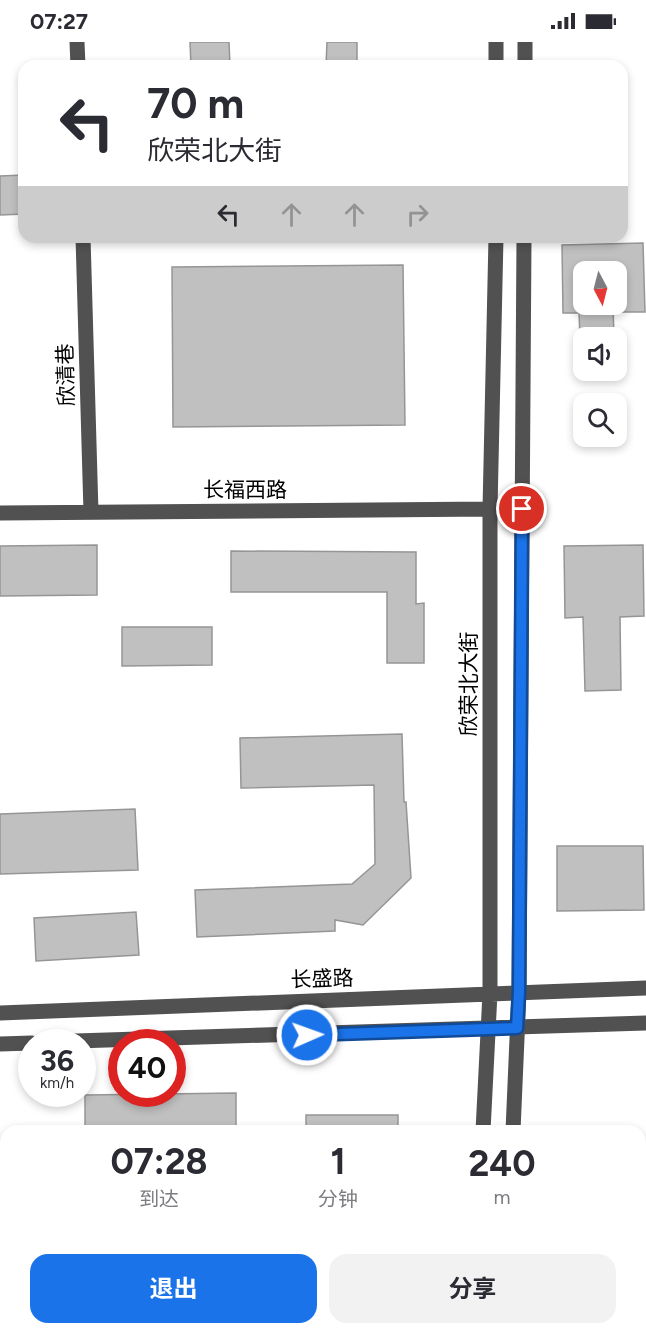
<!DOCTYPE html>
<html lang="zh">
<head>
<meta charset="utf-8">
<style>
  body { margin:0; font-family:Figtree,"Noto Sans SC",sans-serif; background:#f2f2f3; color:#2b2b33; height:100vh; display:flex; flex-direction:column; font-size:22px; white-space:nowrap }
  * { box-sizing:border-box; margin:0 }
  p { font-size:20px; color:#7c7c81 }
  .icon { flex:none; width:33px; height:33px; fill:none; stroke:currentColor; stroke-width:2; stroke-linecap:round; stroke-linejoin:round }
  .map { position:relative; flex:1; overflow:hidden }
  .drawer { position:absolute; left:0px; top:1083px; width:646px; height:210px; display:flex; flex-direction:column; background:#fff; border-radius:18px 18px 0 0; box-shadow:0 3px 9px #0003 }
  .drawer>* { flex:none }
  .banner { position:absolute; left:18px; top:18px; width:610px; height:183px; border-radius:18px; box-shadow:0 3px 9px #0003; background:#fff; color:#2b2b33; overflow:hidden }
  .needle { width:39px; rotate:173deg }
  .controls { position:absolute; left:573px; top:219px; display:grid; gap:12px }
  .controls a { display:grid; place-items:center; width:54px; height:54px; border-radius:12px; background:#fff; box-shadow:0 3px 9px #0003; font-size:30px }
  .speed { position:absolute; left:18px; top:987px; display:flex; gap:12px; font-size:30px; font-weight:700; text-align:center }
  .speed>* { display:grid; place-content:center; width:78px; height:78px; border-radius:50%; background:#fff; box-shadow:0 3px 9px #0003; line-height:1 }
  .speed small { font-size:15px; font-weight:400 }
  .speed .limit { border:9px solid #d22; background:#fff; color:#111 }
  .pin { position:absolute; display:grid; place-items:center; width:51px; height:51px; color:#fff; margin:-26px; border:3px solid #fff; border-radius:50%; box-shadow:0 2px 6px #0007 }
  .me { position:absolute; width:66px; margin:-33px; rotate:88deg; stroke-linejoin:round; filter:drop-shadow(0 0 4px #0008) }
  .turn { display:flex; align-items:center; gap:21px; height:126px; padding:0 30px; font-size:27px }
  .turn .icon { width:78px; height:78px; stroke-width:2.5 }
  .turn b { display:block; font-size:42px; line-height:51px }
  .lanes { display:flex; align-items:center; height:57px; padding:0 30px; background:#0003; justify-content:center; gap:30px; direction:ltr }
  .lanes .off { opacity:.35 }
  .eta { display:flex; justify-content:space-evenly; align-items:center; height:102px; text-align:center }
  .eta b { font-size:36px; font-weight:700; line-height:42px }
  .button { display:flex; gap:12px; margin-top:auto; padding:12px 30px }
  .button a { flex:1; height:69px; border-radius:18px; background:#1a73e8; color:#fff; font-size:24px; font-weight:700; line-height:69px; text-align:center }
  .button a+a { background:#f2f2f3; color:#2b2b33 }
  .status { display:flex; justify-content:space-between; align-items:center; height:42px; padding:0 30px; background:#fff; direction:ltr }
  .status svg { height:16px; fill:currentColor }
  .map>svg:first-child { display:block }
</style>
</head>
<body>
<div class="status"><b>07:27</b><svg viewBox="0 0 49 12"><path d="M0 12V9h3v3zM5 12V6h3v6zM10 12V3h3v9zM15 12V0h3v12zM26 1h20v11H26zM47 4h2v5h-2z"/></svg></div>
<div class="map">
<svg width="646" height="1293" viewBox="0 0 646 1293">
  <rect width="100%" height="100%" fill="#fff"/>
  <path fill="#c0c0c0" stroke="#959595" stroke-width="1.5" d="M190,0h39l1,24h-39z
    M327,0h30v24h-31z
    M24,133v39l-24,1v-39z
    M643,201l2,69h-29v-40h-32v32h29l1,34h-34l-1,-25h-16l-1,-68z
    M403,223l2,160 -232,2 -1,-160z
    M97,503v50l-97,1v-50z
    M643,503l1,71 -24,1 1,73 -36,1 -2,-74 -18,1 -1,-72z
    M231,509l185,1v52l8,-1v60h-37v-71h-156z
    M122,585h90v38l-90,1z
    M402,692l2,68h2l5,76 -48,47 -28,-5v11l-138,6 -2,-47 157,-6 23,-20 -1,-79 -133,3 -1,-50z
    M135,767l3,61 -138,4v-60z
    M557,804h86l1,64 -87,1z
    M136,870l3,43 -103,6 -2,-43z
    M236,1051v38h-151v-36z
    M306,1073h92v16h-92z"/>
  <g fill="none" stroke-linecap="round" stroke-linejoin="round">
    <path stroke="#515151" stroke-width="15" d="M77,0l1,24
      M496,0v24
      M525,24v-24
      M83,195l8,275
      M0,471l490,-4
      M0,971l646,-25
      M44,1000l602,-19
      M0,1002l32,-1
      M483,1089l7,-138v-484l6,-272
      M513,1089l6,-139 5,-755
      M480,1293v-6
      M506,1293v-6"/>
  </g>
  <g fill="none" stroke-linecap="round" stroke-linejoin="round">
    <g stroke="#114b97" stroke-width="15">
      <path id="route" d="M307,993l210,-7 2,-36 3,-483"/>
    </g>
    <use href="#route" stroke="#1a73e8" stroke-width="10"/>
  </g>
  <g text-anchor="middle" stroke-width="4.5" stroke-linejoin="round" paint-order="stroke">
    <g font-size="21" fill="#000" stroke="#fff">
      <text transform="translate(66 333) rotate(-92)" y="7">欣清巷</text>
      <text x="245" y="455">长福西路</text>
      <text transform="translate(469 642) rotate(-90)" y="7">欣荣北大街</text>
      <text transform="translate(322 937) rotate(-2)" y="7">长盛路</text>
    </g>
  </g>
</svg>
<div class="controls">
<a><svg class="needle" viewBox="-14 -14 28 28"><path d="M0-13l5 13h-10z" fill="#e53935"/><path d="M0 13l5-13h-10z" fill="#7c7c81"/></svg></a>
<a><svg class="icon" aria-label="sound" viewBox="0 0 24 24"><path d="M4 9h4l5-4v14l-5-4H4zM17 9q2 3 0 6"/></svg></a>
<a><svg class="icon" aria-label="search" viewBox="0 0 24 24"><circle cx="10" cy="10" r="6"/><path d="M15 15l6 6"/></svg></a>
</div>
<div class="speed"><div>36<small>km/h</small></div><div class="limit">40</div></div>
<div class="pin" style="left:522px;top:467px;background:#d93025"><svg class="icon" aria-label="arrive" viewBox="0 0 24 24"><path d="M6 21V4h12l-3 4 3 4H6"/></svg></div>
<svg class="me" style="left:307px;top:993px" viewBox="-20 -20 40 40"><circle r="17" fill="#1a73e8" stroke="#fff" stroke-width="3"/><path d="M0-11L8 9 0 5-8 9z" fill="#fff"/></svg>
<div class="banner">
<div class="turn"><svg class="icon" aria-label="left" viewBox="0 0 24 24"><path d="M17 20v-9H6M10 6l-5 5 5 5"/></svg><div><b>70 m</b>欣荣北大街</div></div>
<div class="lanes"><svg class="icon" aria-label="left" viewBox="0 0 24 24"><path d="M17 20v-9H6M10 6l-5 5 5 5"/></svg><svg class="icon off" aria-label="ahead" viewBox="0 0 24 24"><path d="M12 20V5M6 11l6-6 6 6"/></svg><svg class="icon off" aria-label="ahead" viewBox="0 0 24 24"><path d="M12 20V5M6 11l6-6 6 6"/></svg><svg class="icon off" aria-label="right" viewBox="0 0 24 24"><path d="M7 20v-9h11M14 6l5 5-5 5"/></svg></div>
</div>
<section class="drawer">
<div class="eta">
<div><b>07:28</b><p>到达</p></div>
<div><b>1</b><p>分钟</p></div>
<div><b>240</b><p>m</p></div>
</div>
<div class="button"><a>退出</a><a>分享</a></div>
</section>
</div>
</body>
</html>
